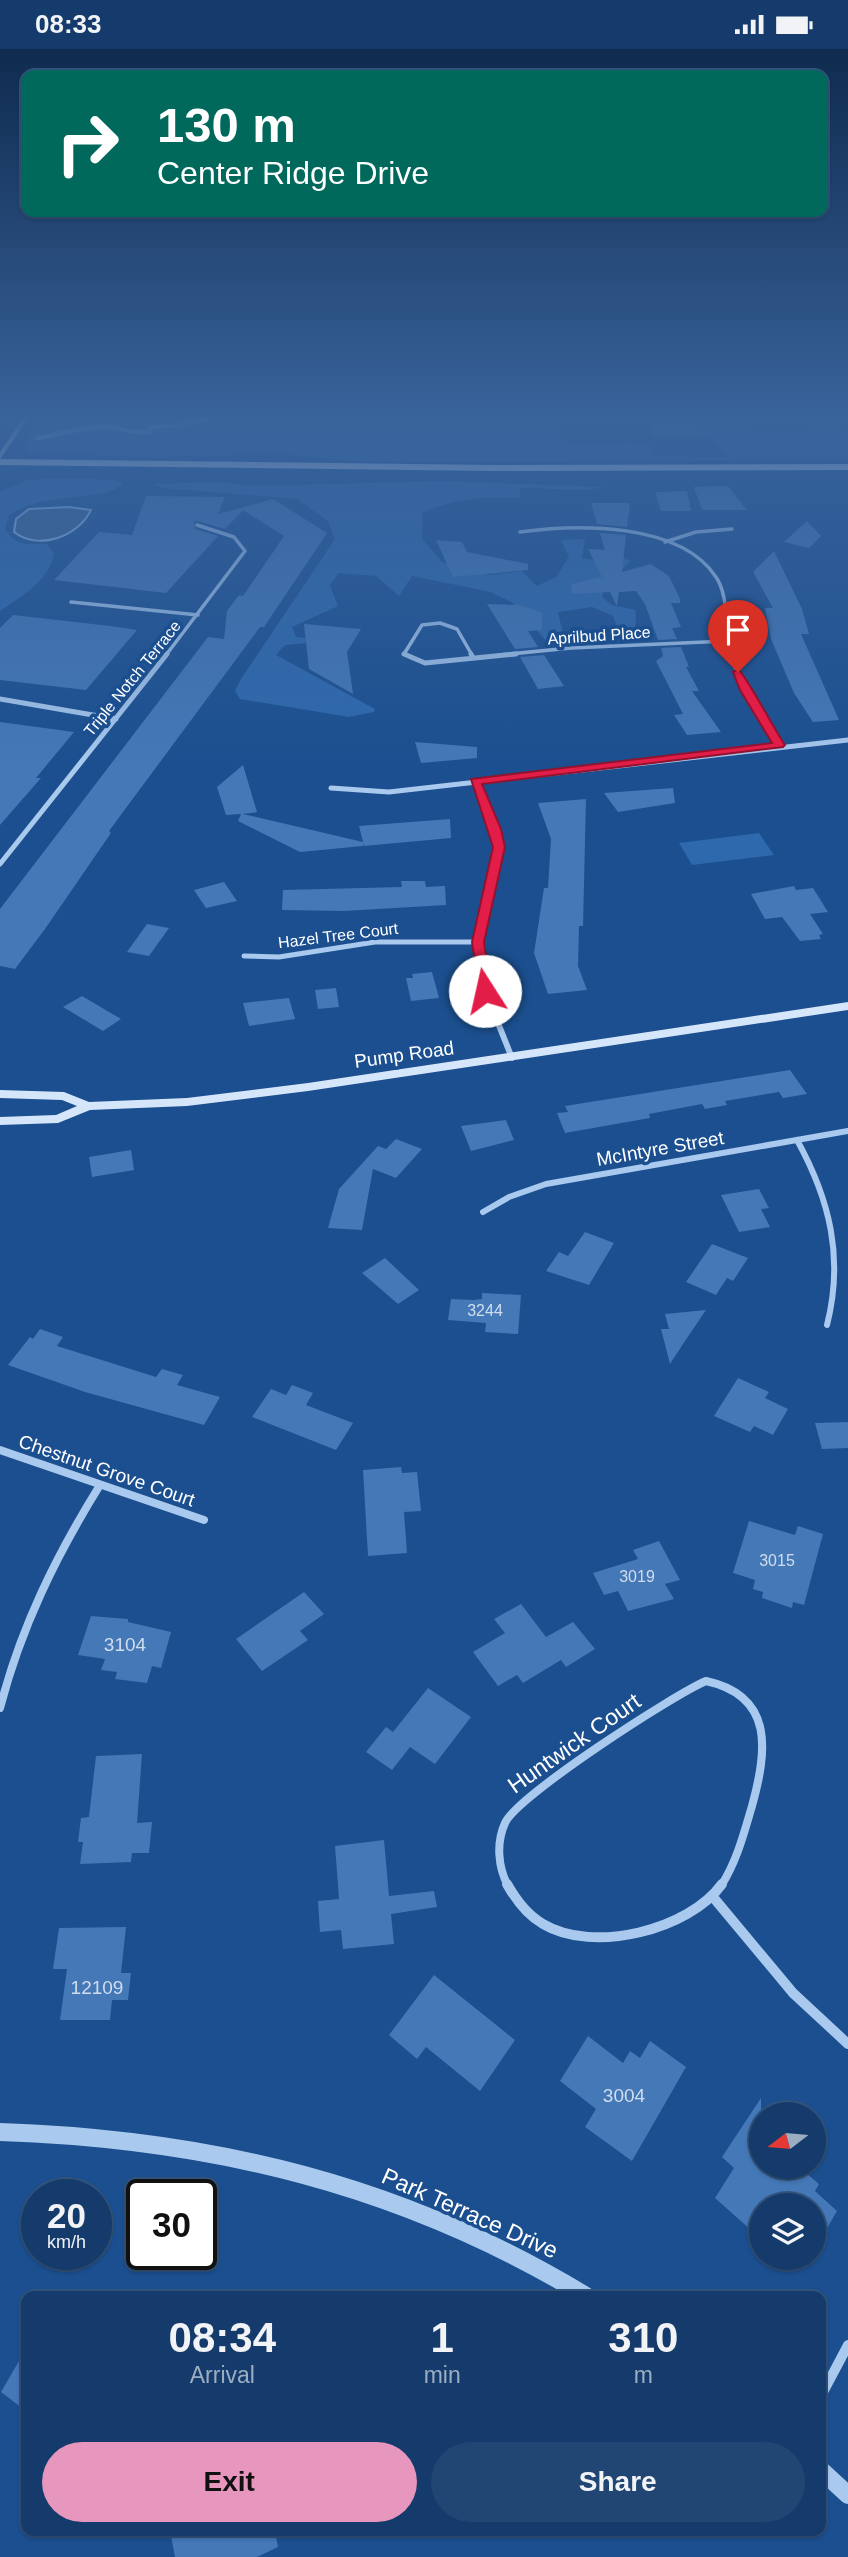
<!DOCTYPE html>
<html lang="en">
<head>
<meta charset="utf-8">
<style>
  body { margin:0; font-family:Helvetica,sans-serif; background:#214673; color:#f1f3f6; height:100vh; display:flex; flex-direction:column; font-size:26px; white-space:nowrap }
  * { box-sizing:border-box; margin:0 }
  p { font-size:23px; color:#9dadc1 }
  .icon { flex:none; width:38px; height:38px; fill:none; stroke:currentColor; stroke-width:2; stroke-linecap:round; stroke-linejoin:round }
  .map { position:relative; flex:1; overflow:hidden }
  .drawer { position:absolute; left:21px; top:2242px; width:805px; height:245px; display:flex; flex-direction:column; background:#143b6b; border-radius:14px; box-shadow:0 2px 5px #0004,0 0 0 2px #33557e }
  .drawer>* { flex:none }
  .top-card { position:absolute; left:21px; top:21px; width:807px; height:147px; border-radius:14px; box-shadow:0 2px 5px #0004,0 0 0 2px #33557e; background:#00695c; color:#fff; overflow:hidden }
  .needle { width:46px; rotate:254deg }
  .tools { position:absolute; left:749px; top:2053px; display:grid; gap:14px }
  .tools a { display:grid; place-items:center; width:77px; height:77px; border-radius:50%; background:#143b6b; box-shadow:0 2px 5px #0004,0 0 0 2px #33557e; font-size:35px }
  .speed { position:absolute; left:21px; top:2130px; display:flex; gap:14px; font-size:35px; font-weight:700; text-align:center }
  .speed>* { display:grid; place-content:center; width:91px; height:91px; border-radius:50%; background:#143b6b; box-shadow:0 2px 5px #0004,0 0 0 2px #33557e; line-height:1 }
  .speed small { font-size:18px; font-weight:400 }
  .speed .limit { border:4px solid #111; border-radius:10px; background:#fff; color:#111 }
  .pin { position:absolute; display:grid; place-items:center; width:60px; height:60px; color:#fff; margin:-72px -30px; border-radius:50% 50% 50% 0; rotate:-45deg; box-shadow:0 0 7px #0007 }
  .pin .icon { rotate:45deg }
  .me { position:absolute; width:77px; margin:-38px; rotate:350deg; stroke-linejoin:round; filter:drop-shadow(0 0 5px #0008) }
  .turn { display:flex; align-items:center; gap:24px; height:147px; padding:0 21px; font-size:32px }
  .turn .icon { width:91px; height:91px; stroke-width:2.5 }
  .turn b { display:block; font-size:49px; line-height:60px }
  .eta { display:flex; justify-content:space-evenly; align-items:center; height:119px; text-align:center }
  .eta b { font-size:42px; font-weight:800; line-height:49px }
  .button { display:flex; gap:14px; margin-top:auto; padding:14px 21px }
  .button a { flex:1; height:80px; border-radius:42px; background:#e797bd; color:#111; font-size:28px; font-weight:800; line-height:80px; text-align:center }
  .button a+a { background:#214673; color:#f1f3f6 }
  .status { display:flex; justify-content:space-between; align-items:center; height:49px; padding:0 35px; background:#143b6b; direction:ltr }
  .status svg { height:19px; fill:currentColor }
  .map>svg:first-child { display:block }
</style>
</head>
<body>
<div class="status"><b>08:33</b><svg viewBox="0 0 49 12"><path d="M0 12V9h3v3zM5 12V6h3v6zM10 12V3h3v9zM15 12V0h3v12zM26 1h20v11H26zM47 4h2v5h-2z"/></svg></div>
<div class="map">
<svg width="848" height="2508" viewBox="0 0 848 2508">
  <rect width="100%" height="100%" fill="#1b4f8f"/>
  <path fill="#2e69ad" d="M40,366h140l10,3 17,-3h272c22,34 57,0 83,0l4,4 -9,16 14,11 60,-4 21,5 3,8 69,3 5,-4 -31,-21 10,-18c16,0 26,10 41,14 21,5 41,3 61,1l3,-4 -6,-11h14l3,8 24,9v28l-483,2 -86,-8 -127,3 -126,-4 -1,-11z
    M67,429l48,2 8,4c-21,19 -83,7 -115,32l-3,13c12,19 22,14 42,15l7,10c-7,29 -31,41 -54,57v-119l27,-12z
    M445,432l159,6c-20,6 -59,0 -83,1l-2,10c-38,-2 -62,1 -97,14v27l20,23 47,13 33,-4 15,15 19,-9 13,-20 -8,-17 24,-1 -3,19 28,5 13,-5 8,3 -24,22 -5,14 10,8 24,5 -1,25 -15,-1 -7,-18 -21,-9 -34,5 6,26 -17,4 -34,-39 -22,-11 -79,-16 -13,20 -23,-20 -37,-3 -9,12 8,21 -46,21 4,10 35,4 -46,4 -9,10 99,54 -1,3 -25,5 -109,-18 -5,-8 6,-12 94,-140 -7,-18 -31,-22 -134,-11 -9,-4 63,-2 40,4z
    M759,784l15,22 -82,10 -13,-22z"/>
  <path fill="#3c6290" stroke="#9cc4f0" stroke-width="2" d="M69,458l22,3c-13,27 -53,41 -77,22l2,-13 13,-10z"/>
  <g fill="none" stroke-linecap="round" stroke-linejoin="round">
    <path stroke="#9cc4f0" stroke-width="4.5" d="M38,389c22,-4 44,-11 67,-11 16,-1 29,8 44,5l2,-6c27,2 47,-6 74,-11"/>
  </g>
  <path fill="#4478b7" d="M646,366h42l22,20 -57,1z
    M721,437h7l19,24h-45l-8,-23z
    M687,442l4,20h-30l-6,-19z
    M146,447l79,1 -7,17 55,-15 54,34 -63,94h-4l-151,204 2,2 -66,96 -30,40 -15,-3v-57l208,-272 16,2 3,-28 12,-16 4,1 41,-60 -41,-26 -18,19 -27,-8 -4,1 1,7 23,7 -52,57 -112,-13 45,-48 33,3z
    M591,454h39l-3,24 -30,-3z
    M807,472l14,15 -12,12 -25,-6z
    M600,484l26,2 -4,37 29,-8 18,12 11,23v4h-9l10,24 -9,1 5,11 -19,1 -13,-36 -9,-13 -17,1 -2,14 -7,-14 -38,2 -1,-10 31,-7 -14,-28 17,1z
    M436,491l26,2 5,10 61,12v6l-75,7z
    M774,502l28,58 7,25h-8l38,86 -26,2 -19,-29 -23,-54 -6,-31h8l-20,-36z
    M487,555l33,1 22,8v17l-14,1 10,16 -23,2z
    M13,566l97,11 27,4 -51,60 -86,-10v-52z
    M304,575l57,5 -14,23 6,42 -44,-25z
    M681,598l8,20h-3l13,24h-7l29,41 -34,3 -13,-20 9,-1 -27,-53 7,-5 -2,-8z
    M544,606l20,31 -26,3 -18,-32z
    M0,673l74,10 -38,46h5l-41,47z
    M415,693l62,5v11l-56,5z
    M243,716l14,47 -14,2 120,28 -4,-16 91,-7 1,19 -87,8 -1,-3v3l-63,6 -62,-31 3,-7 -15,1 -9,-28z
    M673,739l2,15 -57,9 -14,-19z
    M586,750l-3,127h-4l-1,40 9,24 -39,4 -14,-41 10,-65h4l3,-49 -13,-36z
    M401,832h24l1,6 19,-1 1,19 -102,6 -62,-1 1,-20 119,-3z
    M224,833l13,19 -31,7 -12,-18z
    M794,837l2,4 17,-2 15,24 -18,2 13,20 -4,1 2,4 -21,2 -18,-24 -17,2 -14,-25z
    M147,875l22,4 -20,28 -22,-4z
    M432,923l7,26 -28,3 -5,-23h7l-1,-4z
    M336,939l3,19 -21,2 -3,-19z
    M82,947l39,23 -18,12 -40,-24z
    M289,949l6,21 -46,7 -6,-23z
    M790,1021l17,24 -24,4 -4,-6 -54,9 2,4 -22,4 -3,-5 -53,10 1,4 -85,15 -8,-20 11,-1 -3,-6z
    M506,1071l8,20 -43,11 -10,-25z
    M396,1090l26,10 -26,29 -23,-9 -11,61 -34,-2 11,-39 39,-43 8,3z
    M131,1101l3,20 -42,7 -3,-20z
    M759,1140l10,19 -8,1 9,18 -31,5 -18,-37z
    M585,1183l29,11 -25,42 -43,-14 13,-19 9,4z
    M712,1195l36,14 -15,23 -6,-3 -11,17 -30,-13z
    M385,1209l34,32 -21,14 -36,-31z
    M482,1244l39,2 -3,39 -33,-2 1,-9 -38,-3 3,-21 23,1 8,-1z
    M706,1261l-23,34 -13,20 -9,-35h8l-4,-15z
    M40,1280l23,8 -6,9 99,31 6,-8 21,6 -6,10 43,12 -16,28 -119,-33 -77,-27 22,-28 3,2z
    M738,1329l31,14 -4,6 23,11 -15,26 -19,-9 -4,6 -36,-16z
    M292,1336l21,8 -7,12 47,18 -17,27 -84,-33 19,-28 15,6z
    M848,1373v26l-26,1 -7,-26z
    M401,1418l1,6 15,-1 4,39 -17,1 3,41 -39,3 -5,-86z
    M749,1472l46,14 3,-9 25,8 -19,71 -11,-3 -1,6 -30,-10 1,-6 -10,-3 2,-9 -22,-7z
    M659,1492l21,39 -15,4 9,15 -46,12 -10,-20 -14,4 -11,-22 45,-14 -5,-9z
    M304,1543l20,22 -24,17 8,9 -46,31 -26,-32z
    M521,1555l25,33 27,-15 22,27 -29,18 -5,-7 -38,23 -6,-8 -19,11 -25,-34 32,-19 -11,-14z
    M91,1567l37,3v3l43,10 -10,36 -9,-2 -5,17 -32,-4 2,-7 -16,-2 4,-11 -27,-4z
    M428,1639l43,29 -36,47 -25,-17 -18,23 -26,-18 20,-25 7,5z
    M142,1705l-5,69 15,-1 -3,31h-17l-1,9 -51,2 3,-22h-5l3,-24 8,-1 7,-61z
    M384,1791l5,56 45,-5 3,16 -46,7 3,30 -51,5 -2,-19 -21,2 -2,-31 21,-2 -4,-53z
    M126,1878l-5,46h10l-3,27h-16l-2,20h-50l7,-51h-14l6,-41z
    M434,1926l81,65 -35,51 -54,-44 -9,12 -28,-24z
    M588,1987l35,27 7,-12 10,7 10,-17 36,26 -54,94 -47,-34 11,-18 -36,-28z
    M761,2049v69h38l20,17 -4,7 22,20 -23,40v-46h-53v34l-46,-41 19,-30 -12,-11z
    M26,2300v62l-25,-19z
    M170,2482h105l3,16 -21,10h-82z"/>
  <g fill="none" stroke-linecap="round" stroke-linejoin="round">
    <path stroke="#a9c9ee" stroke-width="3.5" d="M520,483c57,-8 160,-10 196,45 14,21 8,54 16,78
      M665,493l31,-10 36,-3
      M71,553l127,13
      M166,606l79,-104 -11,-14 -37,-12
      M407,606l-3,-1 18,-29 18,-2 17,6 15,26
      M499,606l72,-7 156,-7"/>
    <path stroke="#a9c9ee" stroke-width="5" d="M404,605l21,9 91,-9
      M471,605l2,4
      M731,605l13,34 35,57
      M0,650l116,20
      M475,733c10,21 23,43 24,66 2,41 -26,75 -19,117
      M331,739l58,4 459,-52
      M0,815l167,-210
      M244,907l35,1 96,-15h103"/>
    <path stroke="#a9c9ee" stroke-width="6" d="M480,914l10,40 22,55
      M797,1091c33,60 47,118 30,185
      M483,1163l26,-15 37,-13 302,-53"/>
    <path stroke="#a9c9ee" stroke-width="8" d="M0,1401l204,70
      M0,1659c21,-81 56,-152 100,-223
      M508,1837c-10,-19 -12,-43 -3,-63 12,-27 168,-128 201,-142 69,15 61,71 46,125 -8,27 -15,55 -31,80"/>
    <path stroke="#a9c9ee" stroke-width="10" d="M507,1835c9,16 20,31 36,40 50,30 146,6 179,-40
      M713,1848l80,96 55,51
      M821,2347l27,-51"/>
    <path stroke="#a9c9ee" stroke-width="18" d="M0,2083c212,7 403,53 586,164
      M821,2421l27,25"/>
    <path fill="#d6e6fa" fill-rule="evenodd" d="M25,366h6l-31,44v-7z
      M848,953v8l-540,81 -121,15 -97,4 -32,13 -58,2v-8l56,-2 21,-9 -15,-6 -62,-2v-8l64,2 25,10 98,-4 121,-15z"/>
    <path fill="#f0f6ff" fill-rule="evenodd" d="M0,410l494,6 354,-1v6l-354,1 -494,-6z"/>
  </g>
  <linearGradient id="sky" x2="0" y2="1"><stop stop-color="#0f2b4f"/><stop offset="0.51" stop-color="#39639b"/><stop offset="1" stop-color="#39639b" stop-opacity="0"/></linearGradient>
  <rect width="848" height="717" fill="url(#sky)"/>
  <path fill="#e11d48" stroke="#92132f" stroke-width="2" d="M738,620c6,3 39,65 47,76l-2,2 -301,37 19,45 4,18 -21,95 7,49 -11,3 -8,-52 21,-95 -22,-68 301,-36 -32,-53 -7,-18z"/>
  <g text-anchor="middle" stroke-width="7" stroke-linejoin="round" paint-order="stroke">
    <g font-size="16" fill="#fff" stroke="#1b4f8f">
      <text transform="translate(599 586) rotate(-4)" y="6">Aprilbud Place</text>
      <text transform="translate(132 629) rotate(-51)" y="6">Triple Notch Terrace</text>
      <text transform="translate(338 886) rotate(-7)" y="6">Hazel Tree Court</text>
    </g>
    <g font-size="16" fill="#d0dded">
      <text x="485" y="1267">3244</text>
      <text x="777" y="1517">3015</text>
      <text x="637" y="1533">3019</text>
    </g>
    <g font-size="19" fill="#fff" stroke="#1b4f8f">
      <text transform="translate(404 1005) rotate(-8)" y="7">Pump Road</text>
      <text transform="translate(660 1099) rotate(-10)" y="7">McIntyre Street</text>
      <text transform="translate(107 1421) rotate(19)" y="7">Chestnut Grove Court</text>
    </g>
    <g font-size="19" fill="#d0dded">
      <text x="125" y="1602">3104</text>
      <text x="97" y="1945">12109</text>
      <text x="624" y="2053">3004</text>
    </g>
    <g font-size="23" fill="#fff" stroke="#1b4f8f">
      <text transform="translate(574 1694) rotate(-35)" y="8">Huntwick Court</text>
      <text transform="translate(470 2164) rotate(24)" y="8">Park Terrace Drive</text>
    </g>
  </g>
</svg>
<div class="tools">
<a><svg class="needle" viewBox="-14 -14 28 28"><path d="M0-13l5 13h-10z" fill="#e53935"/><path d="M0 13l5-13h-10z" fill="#9dadc1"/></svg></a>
<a><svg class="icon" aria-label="layers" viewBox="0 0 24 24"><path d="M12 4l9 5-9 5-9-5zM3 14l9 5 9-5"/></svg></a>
</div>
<div class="speed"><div>20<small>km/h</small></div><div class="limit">30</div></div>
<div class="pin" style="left:738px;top:623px;background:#d93025"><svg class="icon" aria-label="arrive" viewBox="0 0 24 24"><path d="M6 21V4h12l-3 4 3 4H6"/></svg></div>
<svg class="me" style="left:485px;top:942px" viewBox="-20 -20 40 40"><circle r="19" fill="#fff"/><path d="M0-13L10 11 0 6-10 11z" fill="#e11d48"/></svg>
<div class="top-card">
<div class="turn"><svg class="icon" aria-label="right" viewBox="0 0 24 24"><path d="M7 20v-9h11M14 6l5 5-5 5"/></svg><div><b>130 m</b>Center Ridge Drive</div></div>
</div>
<section class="drawer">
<div class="eta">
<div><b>08:34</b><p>Arrival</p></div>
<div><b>1</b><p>min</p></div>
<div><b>310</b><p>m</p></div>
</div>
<div class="button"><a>Exit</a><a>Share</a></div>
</section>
</div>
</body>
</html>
